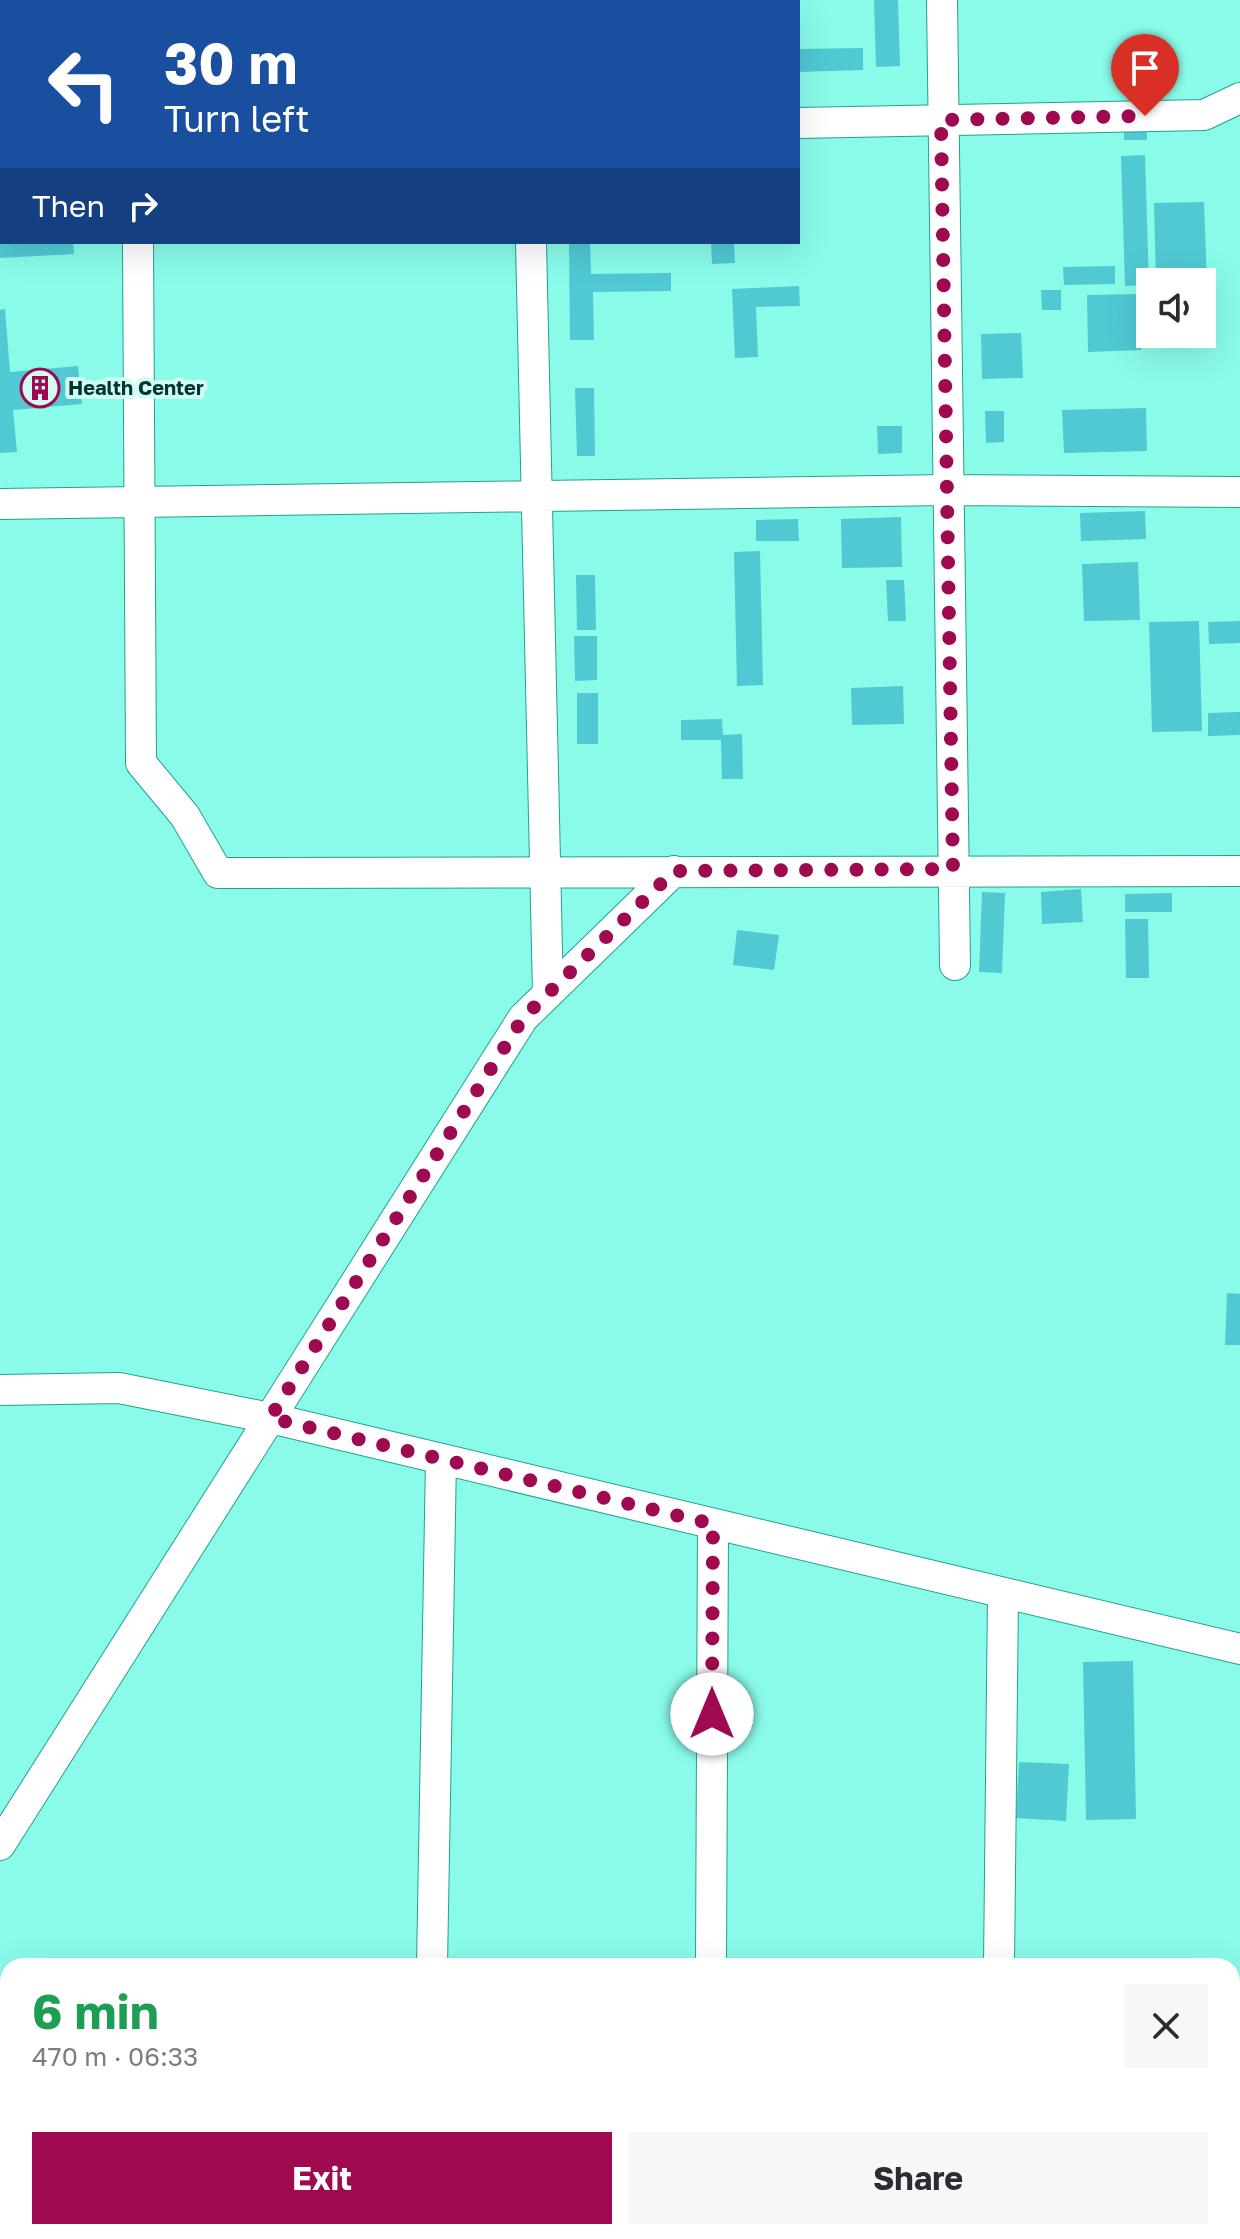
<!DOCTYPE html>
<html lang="en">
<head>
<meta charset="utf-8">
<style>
  body { margin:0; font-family:"Golos Text",sans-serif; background:#f7f7f7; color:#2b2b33; height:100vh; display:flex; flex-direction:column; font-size:30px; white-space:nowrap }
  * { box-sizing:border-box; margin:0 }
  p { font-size:26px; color:#7c7c81 }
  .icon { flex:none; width:44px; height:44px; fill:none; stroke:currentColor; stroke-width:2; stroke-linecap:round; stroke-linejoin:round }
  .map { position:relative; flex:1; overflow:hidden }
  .sheet { position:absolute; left:0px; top:1958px; width:1240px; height:282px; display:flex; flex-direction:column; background:#fff; border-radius:24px 24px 0 0; box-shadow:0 8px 32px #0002 }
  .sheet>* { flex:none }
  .guide { position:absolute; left:0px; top:0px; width:800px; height:244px; box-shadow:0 8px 32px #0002; background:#1a4fa0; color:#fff; overflow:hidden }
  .tools { position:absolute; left:1136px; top:268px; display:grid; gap:16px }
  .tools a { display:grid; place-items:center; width:80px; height:80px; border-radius:0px; background:#fff; box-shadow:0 8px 32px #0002; font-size:40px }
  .pin { position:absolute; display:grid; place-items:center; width:68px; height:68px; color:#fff; margin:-82px -34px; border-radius:50% 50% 50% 0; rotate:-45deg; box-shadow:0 0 8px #0007 }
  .pin .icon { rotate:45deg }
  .me { position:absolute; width:88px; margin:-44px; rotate:0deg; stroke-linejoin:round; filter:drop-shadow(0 0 6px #0008) }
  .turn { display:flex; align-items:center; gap:28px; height:168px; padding:0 32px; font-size:36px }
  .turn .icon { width:104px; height:104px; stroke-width:2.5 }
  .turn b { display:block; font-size:56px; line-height:68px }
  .then { display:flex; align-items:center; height:76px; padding:0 32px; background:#0003; gap:16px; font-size:30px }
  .round { display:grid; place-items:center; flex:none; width:84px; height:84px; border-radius:0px; background:#f7f7f7 }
  .headline { display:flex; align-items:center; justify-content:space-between; height:136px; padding:0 32px }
  h1 { font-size:48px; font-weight:700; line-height:60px; color:#1e9e55 }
  .cta { display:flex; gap:16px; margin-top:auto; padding:16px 32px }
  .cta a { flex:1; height:92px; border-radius:0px; background:#9f094f; color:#fff; font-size:32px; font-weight:700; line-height:92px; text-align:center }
  .cta a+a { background:#f7f7f7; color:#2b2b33 }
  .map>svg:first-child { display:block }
</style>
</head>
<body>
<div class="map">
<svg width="1240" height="2239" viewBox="0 0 1240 2239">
  <rect width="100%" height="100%" fill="#8afbe9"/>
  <path fill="#50c9d3" d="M874,0h24l2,66 -24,1z
    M863,48v22l-65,2v-23z
    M1147,122v18h-23v-17z
    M1145,155l4,130 -24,1 -4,-130z
    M1204,202l3,82 -51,-2 -2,-79z
    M0,242h73l1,12 -74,4z
    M569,242h21l1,32 80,-1v18l-78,1 1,48h-24z
    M711,242h23l1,21 -23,1z
    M1115,266v18l-51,1 -1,-18z
    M799,286l1,20 -44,1 2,50 -23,1 -3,-69z
    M1041,290h20v20h-19z
    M1140,294l1,56 -53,2 -1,-57z
    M5,309l5,63 68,-6 4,38 -69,6 4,42 -17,1v-143z
    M1021,333l2,45 -41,1 -1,-45z
    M575,388h19l1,68h-18z
    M1146,408l1,43 -83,2 -2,-43z
    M985,411h19v31l-18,1z
    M877,426h25v27l-24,1z
    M1145,511l1,28 -65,2 -1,-28z
    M901,517l1,50 -60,1 -1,-49z
    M798,519l1,22h-43v-21z
    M760,551l3,134 -26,1 -3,-134z
    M1138,562l2,58 -56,1 -2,-57z
    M576,575h19l1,55h-19z
    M886,580h18l2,41h-18z
    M1199,621l3,110 -50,1 -3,-110z
    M1240,621v22l-31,1 -1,-22z
    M574,636h23v44l-22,1z
    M903,686l1,38 -52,1 -1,-37z
    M577,693h21v51h-21z
    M1240,712v23l-32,1v-23z
    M722,719l1,16 19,-1 1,45h-21l-1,-39h-40v-20z
    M1081,889l2,33 -41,2 -1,-32z
    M982,892l23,1 -3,80 -23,-1z
    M1172,893v19h-47v-18z
    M1125,919h23l1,59h-23z
    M737,930l42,5 -5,35 -41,-5z
    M1227,1293l13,1v51h-15z
    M1133,1661l3,158 -50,1 -3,-158z
    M1019,1762l50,2 -3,57 -50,-3z"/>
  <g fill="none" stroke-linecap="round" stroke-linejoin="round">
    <g stroke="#22a192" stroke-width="32">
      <path id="minor" d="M137,0v2
        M527,0v2
        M942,0l13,965
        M798,123l406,-8 36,-17
        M0,137h2
        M138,242l3,521 44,53 33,57 1022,-2
        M531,242l17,752
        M0,504l947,-14 293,2
        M0,1390l119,-2 151,30 970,231
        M0,1845l523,-827 151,-147
        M432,1966l9,-507
        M711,1966l2,-442
        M999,1966l4,-373
        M0,2130l8,-2
        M992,2232l28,7
        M1230,2239l10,-10"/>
    </g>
    <use href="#minor" stroke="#fff" stroke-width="30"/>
  </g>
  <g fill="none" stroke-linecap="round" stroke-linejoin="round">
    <path stroke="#9f094f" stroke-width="14" stroke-dasharray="0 25.2" d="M712,1714l1,-190 -443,-106 253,-400 151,-147 279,-2 -12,-749 204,-4"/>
  </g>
  <defs>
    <g id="building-ring" transform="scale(2)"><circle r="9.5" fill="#d2fbf3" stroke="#9f094f" stroke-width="1.5"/><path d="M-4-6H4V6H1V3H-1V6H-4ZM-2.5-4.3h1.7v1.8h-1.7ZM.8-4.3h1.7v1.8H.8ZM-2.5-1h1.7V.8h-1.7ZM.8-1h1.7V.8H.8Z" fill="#9f094f"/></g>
  </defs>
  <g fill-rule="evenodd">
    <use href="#building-ring" x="40" y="388"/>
  </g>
  <g text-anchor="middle" stroke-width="8" stroke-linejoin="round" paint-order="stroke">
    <g font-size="20" font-weight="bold" fill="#013731" stroke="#d2fbf3" text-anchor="start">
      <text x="68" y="395">Health Center</text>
    </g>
  </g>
</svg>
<div class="tools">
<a><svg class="icon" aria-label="sound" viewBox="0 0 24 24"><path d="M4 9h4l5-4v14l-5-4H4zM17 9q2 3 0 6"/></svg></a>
</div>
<div class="pin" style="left:1145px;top:116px;background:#d93025"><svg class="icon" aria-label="arrive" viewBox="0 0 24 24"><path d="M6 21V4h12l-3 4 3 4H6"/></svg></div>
<svg class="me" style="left:712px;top:1714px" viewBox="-20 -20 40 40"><circle r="19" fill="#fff"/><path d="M0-13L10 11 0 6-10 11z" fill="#9f094f"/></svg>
<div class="guide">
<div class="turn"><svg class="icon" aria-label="left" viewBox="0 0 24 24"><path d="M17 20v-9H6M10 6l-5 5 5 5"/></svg><div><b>30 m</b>Turn left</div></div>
<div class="then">Then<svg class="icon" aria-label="right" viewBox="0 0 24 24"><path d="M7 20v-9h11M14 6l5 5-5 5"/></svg></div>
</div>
<section class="sheet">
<div class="headline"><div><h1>6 min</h1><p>470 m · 06:33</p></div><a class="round"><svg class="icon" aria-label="close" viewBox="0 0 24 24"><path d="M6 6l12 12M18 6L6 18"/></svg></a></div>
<div class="cta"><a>Exit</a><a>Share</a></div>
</section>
</div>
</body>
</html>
